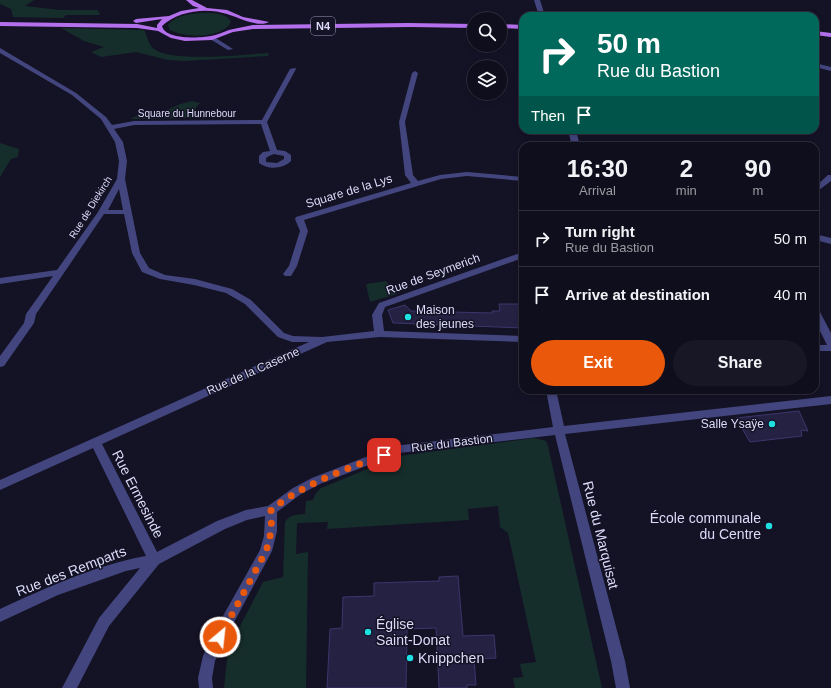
<!DOCTYPE html>
<html lang="en">
<head>
<meta charset="utf-8">
<style>
  body { margin:0; font-family:Arial,sans-serif; background:#181725; color:#f1f3f6; height:100vh; display:flex; flex-direction:column; font-size:15px; white-space:nowrap }
  * { box-sizing:border-box; margin:0 }
  p { font-size:13px; color:#9b9ca3 }
  .icon { flex:none; width:22px; height:22px; fill:none; stroke:currentColor; stroke-width:2; stroke-linecap:round; stroke-linejoin:round }
  .map { position:relative; flex:1; overflow:hidden }
  .panel { position:absolute; left:519px; top:142px; width:300px; height:252px; display:flex; flex-direction:column; background:#0f0e1c; border-radius:12px; box-shadow:0 2px 6px #0003,0 0 0 1px #2f2e3b }
  .panel>* { flex:none }
  .banner { position:absolute; left:519px; top:12px; width:300px; height:122px; border-radius:12px; box-shadow:0 2px 6px #0003,0 0 0 1px #2f2e3b; background:#00695c; color:#fff; overflow:hidden }
  .fabs { position:absolute; left:467px; top:12px; display:grid; gap:8px }
  .fabs a { display:grid; place-items:center; width:40px; height:40px; border-radius:50%; background:#0f0e1c; box-shadow:0 2px 6px #0003,0 0 0 1px #2f2e3b; font-size:20px }
  .pin { position:absolute; display:grid; place-items:center; width:34px; height:34px; color:#fff; margin:-17px; border-radius:8px; box-shadow:0 2px 6px #0006 }
  .me { position:absolute; width:44px; margin:-22px; rotate:28deg; stroke-linejoin:round; filter:drop-shadow(0 0 3px #0008) }
  .turn { display:flex; align-items:center; gap:14px; height:84px; padding:0 12px; font-size:18px }
  .turn .icon { width:52px; height:52px; stroke-width:2.5 }
  .turn b { display:block; font-size:28px; line-height:34px }
  .then { display:flex; align-items:center; height:38px; padding:0 12px; background:#0003; gap:8px; font-size:15px }
  .eta { display:flex; justify-content:space-evenly; align-items:center; height:68px; text-align:center }
  .eta b { font-size:24px; font-weight:600; line-height:28px }
  .cta { display:flex; gap:8px; margin-top:auto; padding:8px 12px }
  .cta a { flex:1; height:46px; border-radius:24px; background:#ea580c; color:#fff; font-size:16px; font-weight:600; line-height:46px; text-align:center }
  .cta a+a { background:#181725; color:#f1f3f6 }
  ul { padding:0; list-style:none }
  li { display:flex; align-items:center; gap:12px; height:56px; padding:0 12px; border-top:1px solid #2f2e3b }
  li div { flex:1 }
  li b { display:block; font-size:15px }
  li em { font-style:normal }
  .map>svg:first-child { display:block }
</style>
</head>
<body>
<div class="map">
<svg width="831" height="688" viewBox="0 0 831 688">
  <rect width="100%" height="100%" fill="#141225"/>
  <path fill="#162e2b" d="M0,0h34l-9,6 35,4h37l3,3 -1,2h-33l-3,3 -50,-1 -2,-8 -11,-5z
    M201,13c11,0 25,-1 30,9 -9,17 -46,16 -61,8l-2,-5c8,-10 22,-11 33,-12z
    M61,28l85,2h-2c3,5 4,13 8,17 14,17 94,7 117,6l-1,3 -84,5 -16,-1 -32,-8 -35,5 -10,-5 13,-5 -20,-6z
    M192,101l8,2 -4,4 -2,11 -64,1 19,-9 14,2 17,-8z
    M0,143l19,6 -1,8 -7,2 -11,18z
    M386,281l11,13 -27,8 -4,-18z
    M534,438l12,3 2,5 54,242h-87l-2,-10 10,-1 -3,-13 16,-2 -28,-129 -8,-6 -2,-21 -30,3 1,11 -142,9 1,-7 -31,1 -1,31 12,-2 -2,136h-82l4,-39 35,-67 20,-5 2,-55c5,-8 11,-7 20,-8l1,-13 7,-1 3,-7 5,-5 78,-32z"/>
  <path fill="#252143" stroke="#3c366c" d="M499,304h24v24l-130,-5 -5,-13 17,-5 6,6 82,2 -1,-2h8z
    M799,411l9,20 -7,-1 1,6 -52,6 -14,-24z
    M458,576l5,60 31,-1 2,23 -22,1 2,26h-9v3h-28l-3,-60 -29,1 -1,59h-79l3,-59 12,-1 1,-31 31,-1v-13l65,-2v-4z"/>
  <g fill="none" stroke-linecap="round" stroke-linejoin="round">
    <path fill="#43467e" fill-rule="evenodd" d="M534,0h6l5,16h-6z
      M212,36l2,1 19,12 -5,1 -18,-11 -1,-1z
      M0,48l76,45 30,24 6,8 22,-4 128,-1 28,-51 5,-1 1,1 -29,53 10,28 8,1 6,4v6c-8,8 -23,9 -32,2v-7l4,-4 7,-1 -9,-27 -127,1 -20,4 9,13 4,19 -2,18 15,74 9,15 16,7 30,4 37,10 19,11 33,33 9,3 29,1 52,-6 -2,-16 7,-12 144,-51v6l-138,49 -3,8 2,16 139,5v6l-143,-5 -53,5 -225,102 55,108 60,-31 29,-11 22,-4 25,-18 19,-10 82,-32 159,-19 -7,-37h10l8,36 267,-30v8l-266,30 60,227 5,27h-14l-5,-27 -56,-226 -156,18 -79,31 -19,10 -24,18v19l-5,20 -48,90 -9,20 -3,17 1,10h-14l-1,-10 5,-22 11,-24 46,-82 4,-14 1,-20 -18,4 -22,9 -66,35 -50,62 -32,62h-15l37,-70 41,-50 -14,3 -68,24 -58,27v-13c46,-21 95,-44 146,-53l-53,-108 -93,42v-10l309,-138h-17l-14,-5 -33,-33 -19,-11 -32,-8 -34,-6 -18,-7 -10,-19 -8,-39h-20l-68,100 -2,9 -30,43 -4,1v-11l24,-33 2,-9 27,-38 -53,8v-6l57,-8 41,-58 19,-33 2,-18 -4,-19 -14,-23 -29,-24 -72,-42zM274,154l10,2v3l-7,4 -11,-1v-4l3,-2zM119,189l4,21h-15z
      M815,63l16,4v4l-16,-4z
      M415,71l3,2 -13,49 8,53 5,6 22,-6 27,-3 56,5v4l-56,-5 -26,3 -137,41 4,11 -11,35 -6,10h-6l-2,-2 6,-8 11,-35 -5,-12 1,-2 115,-34 -6,-8 -6,-53 13,-49z
      M568,130h8l4,16h-8z
      M828,175h3v6l-16,12v-6z
      M815,234l16,4v6l-16,-4z
      M815,309l5,3 11,21v18h-16v-6h12l-12,-24z"/>
    <path fill="#b470ec" fill-rule="evenodd" d="M186,0h6l15,8 20,2 16,7 26,5c-10,6 -32,-5 -42,-8 -20,-7 -50,-3 -65,12 3,14 38,12 49,10 6,-1 12,-4 18,-6 7,-2 16,-3 24,-5l155,-2 66,1v4l-63,-1 -158,2 -20,3 -21,8 -27,1 -14,-3 -13,-7 -21,-3 -137,-2v-4l137,2 20,4v-3l5,-6 -26,4 -3,-2 3,-2 33,-3 12,-5 18,-3 -6,-2z
      M500,24l23,1v4l-23,-1z
      M815,31l16,2v4l-16,-2z"/>
  </g>
  <g fill="none" stroke-linecap="round" stroke-linejoin="round">
    <path stroke="#ea580c" stroke-width="7" stroke-dasharray="0 12.6" d="M220,637l46,-86c5,-14 6,-26 5,-41 34,-27 73,-40 113,-55"/>
  </g>
  <g fill="#1fdfe2" stroke="#141225" stroke-width="1.5">
    <circle cx="408" cy="317" r="4"/>
    <circle cx="772" cy="424" r="4"/>
    <circle cx="769" cy="526" r="4"/>
    <circle cx="368" cy="632" r="4"/>
    <circle cx="410" cy="658" r="4"/>
  </g>
  <g text-anchor="middle" stroke-width="3" stroke-linejoin="round" paint-order="stroke">
    <g font-size="10" fill="#dcdbfa" stroke="#141225">
      <text x="187" y="117">Square du Hunnebour</text>
      <text transform="translate(90 207) rotate(-58)" y="4">Rue de Diekirch</text>
    </g>
    <rect fill="#141225" stroke="#a09fba" stroke-width="1" x="311" y="17" width="24" height="18" rx="3"/>
    <g font-size="11" font-weight="bold" fill="#dcdbfa">
      <text x="323" y="30">N4</text>
    </g>
    <g font-size="12" fill="#dcdbfa" stroke="#141225">
      <text transform="translate(349 191) rotate(-17)" y="4">Square de la Lys</text>
      <text transform="translate(433 274) rotate(-20)" y="4">Rue de Seymerich</text>
      <text transform="translate(253 371) rotate(-24)" y="4">Rue de la Caserne</text>
      <text transform="translate(452 443) rotate(-7)" y="4">Rue du Bastion</text>
    </g>
    <g font-size="12" fill="#dcdbfa" stroke="#141225" text-anchor="start">
      <text x="416" y="314">Maison<tspan x="416" dy="14">des jeunes</tspan></text>
      <text x="764" y="428" text-anchor="end">Salle Ysaÿe</text>
    </g>
    <g font-size="14" fill="#dcdbfa" stroke="#141225">
      <text transform="translate(138 494) rotate(63)" y="5">Rue Ermesinde</text>
      <text transform="translate(601 535) rotate(76)" y="5">Rue du Marquisat</text>
      <text transform="translate(71 571) rotate(-21)" y="5">Rue des Remparts</text>
    </g>
    <g font-size="14" fill="#dcdbfa" stroke="#141225" text-anchor="start">
      <text x="761" y="523" text-anchor="end">École communale<tspan x="761" dy="16">du Centre</tspan></text>
      <text x="376" y="629">Église<tspan x="376" dy="16">Saint-Donat</tspan></text>
      <text x="418" y="663">Knippchen</text>
    </g>
  </g>
</svg>
<div class="fabs">
<a><svg class="icon" aria-label="search" viewBox="0 0 24 24"><circle cx="10" cy="10" r="6"/><path d="M15 15l6 6"/></svg></a>
<a><svg class="icon" aria-label="layers" viewBox="0 0 24 24"><path d="M12 4l9 5-9 5-9-5zM3 14l9 5 9-5"/></svg></a>
</div>
<div class="pin" style="left:384px;top:455px;background:#d93025"><svg class="icon" aria-label="arrive" viewBox="0 0 24 24"><path d="M6 21V4h12l-3 4 3 4H6"/></svg></div>
<svg class="me" style="left:220px;top:637px" viewBox="-20 -20 40 40"><circle r="17" fill="#ea580c" stroke="#fff" stroke-width="3"/><path d="M0-11L8 9 0 5-8 9z" fill="#fff"/></svg>
<div class="banner">
<div class="turn"><svg class="icon" aria-label="right" viewBox="0 0 24 24"><path d="M7 20v-9h11M14 6l5 5-5 5"/></svg><div><b>50 m</b>Rue du Bastion</div></div>
<div class="then">Then<svg class="icon" aria-label="arrive" viewBox="0 0 24 24"><path d="M6 21V4h12l-3 4 3 4H6"/></svg></div>
</div>
<section class="panel">
<div class="eta">
<div><b>16:30</b><p>Arrival</p></div>
<div><b>2</b><p>min</p></div>
<div><b>90</b><p>m</p></div>
</div>
<ul>
<li><svg class="icon" aria-label="right" viewBox="0 0 24 24"><path d="M7 20v-9h11M14 6l5 5-5 5"/></svg><div><b>Turn right</b><p>Rue du Bastion</p></div><em>50 m</em></li>
<li><svg class="icon" aria-label="arrive" viewBox="0 0 24 24"><path d="M6 21V4h12l-3 4 3 4H6"/></svg><div><b>Arrive at destination</b></div><em>40 m</em></li>
</ul>
<div class="cta"><a>Exit</a><a>Share</a></div>
</section>
</div>
</body>
</html>
